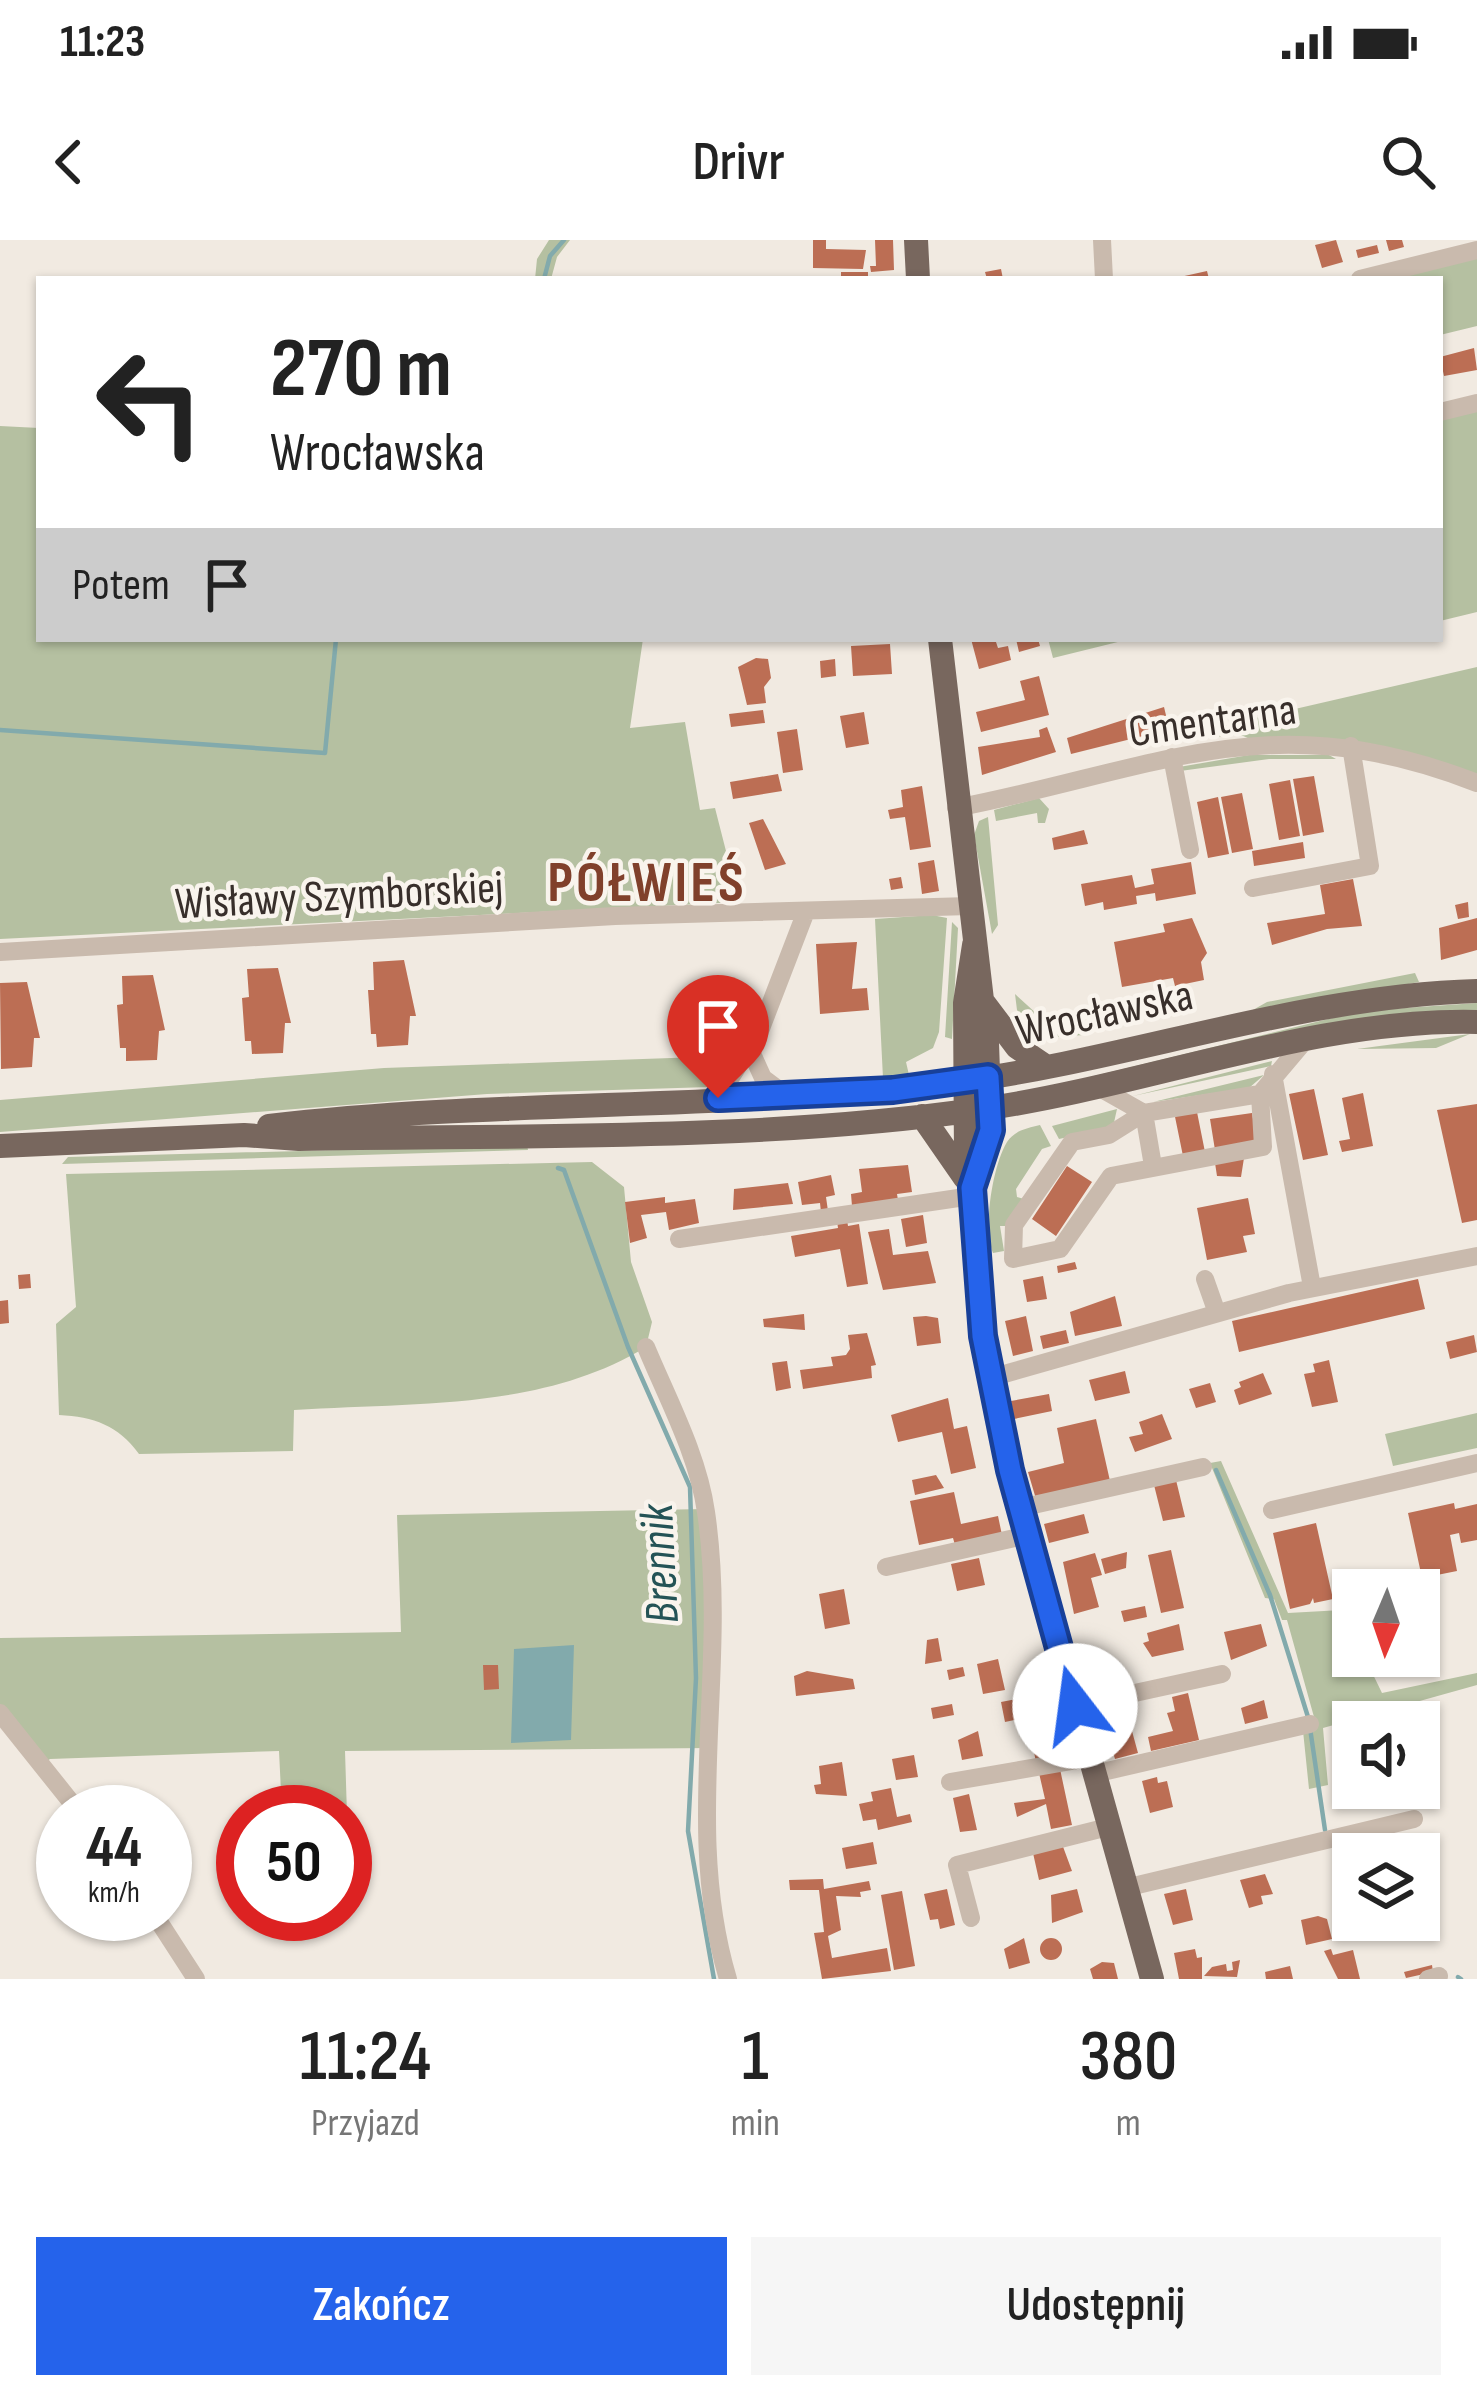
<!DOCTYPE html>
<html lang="pl">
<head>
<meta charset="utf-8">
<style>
  body { margin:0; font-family:"Sofia Sans Condensed",sans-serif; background:#f6f6f6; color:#222; height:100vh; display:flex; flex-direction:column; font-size:45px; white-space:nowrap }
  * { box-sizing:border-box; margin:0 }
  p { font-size:39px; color:#767676 }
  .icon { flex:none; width:66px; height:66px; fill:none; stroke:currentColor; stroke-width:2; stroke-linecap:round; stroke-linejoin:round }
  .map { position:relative; height:1739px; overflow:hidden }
  .sheet { display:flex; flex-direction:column; background:#fff; flex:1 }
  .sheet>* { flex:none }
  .guide { position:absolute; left:36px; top:36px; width:1407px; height:366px; border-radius:0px; box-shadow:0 3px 9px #0004; background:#fff; color:#222; overflow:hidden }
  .needle { width:78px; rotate:182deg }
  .buttons { position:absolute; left:1332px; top:1329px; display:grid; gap:24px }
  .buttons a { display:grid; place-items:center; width:108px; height:108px; border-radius:0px; background:#fff; box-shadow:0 3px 9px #0004; font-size:60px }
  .speed { position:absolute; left:36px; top:1545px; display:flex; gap:24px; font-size:60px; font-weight:700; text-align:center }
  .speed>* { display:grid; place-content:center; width:156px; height:156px; border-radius:50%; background:#fff; box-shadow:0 3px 9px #0004; line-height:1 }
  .speed small { font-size:30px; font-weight:400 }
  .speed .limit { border:18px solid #d22; background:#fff; color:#111 }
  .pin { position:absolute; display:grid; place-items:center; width:102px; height:102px; color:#fff; margin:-123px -51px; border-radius:50% 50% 50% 0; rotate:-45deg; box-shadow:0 0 12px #0007 }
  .pin .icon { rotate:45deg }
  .me { position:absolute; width:132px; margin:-66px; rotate:345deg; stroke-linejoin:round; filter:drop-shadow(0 0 9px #0008) }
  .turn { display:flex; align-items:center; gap:42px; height:252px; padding:0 36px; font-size:54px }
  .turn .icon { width:156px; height:156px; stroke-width:2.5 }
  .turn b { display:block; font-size:84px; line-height:102px }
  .then { display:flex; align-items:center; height:114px; padding:0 36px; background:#0003; gap:24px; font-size:45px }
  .eta { display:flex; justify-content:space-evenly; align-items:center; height:204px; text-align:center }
  .eta b { font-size:72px; font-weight:600; line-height:84px }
  .primary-button { display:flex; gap:24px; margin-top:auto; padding:24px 36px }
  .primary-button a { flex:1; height:138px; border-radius:0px; background:#2563eb; color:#fff; font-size:48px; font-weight:600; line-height:138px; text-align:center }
  .primary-button a+a { background:#f6f6f6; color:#222 }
  .status { display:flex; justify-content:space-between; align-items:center; height:84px; padding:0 60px; background:#fff; direction:ltr }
  .status svg { height:33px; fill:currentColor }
  header { display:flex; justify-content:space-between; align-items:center; height:156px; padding:0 36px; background:#fff; font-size:54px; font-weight:600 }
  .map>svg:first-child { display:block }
</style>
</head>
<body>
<div class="status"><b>11:23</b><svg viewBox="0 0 49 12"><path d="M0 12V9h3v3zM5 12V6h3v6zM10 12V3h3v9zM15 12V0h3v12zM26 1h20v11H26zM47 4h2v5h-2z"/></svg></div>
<header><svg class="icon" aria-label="back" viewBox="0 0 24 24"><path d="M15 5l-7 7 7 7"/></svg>Drivr<svg class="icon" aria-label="search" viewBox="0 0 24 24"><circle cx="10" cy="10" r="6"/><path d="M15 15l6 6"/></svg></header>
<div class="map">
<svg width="1477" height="1739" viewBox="0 0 1477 1739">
  <rect width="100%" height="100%" fill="#f1eae1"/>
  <path fill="#b5c0a1" d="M549,0h21l-13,17 -6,22h-16l2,-20z
    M1477,10v76l-37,9v-56h-80z
    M1477,163v209l-37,9v-209z
    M0,186l39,2v211h604l-13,89 55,-6 15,88 15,-2 24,94 -739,37z
    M1048,399h82l-77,19z
    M1477,427v116l-45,-18 -173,-22 -18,-8 -42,3 32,-6 -6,-7z
    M1249,515h80l7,4h-67l-89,12 -1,-4z
    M1039,558l10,11 -4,14h-7l-1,-10 -41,8 -2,-11z
    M988,577l10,108 -6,9 -18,-99 5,-14z
    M932,675l15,3 -8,114 -6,16 -27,14 3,13 -26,3 -8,-159z
    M952,682l6,6 -6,111 -7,-2z
    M1415,733l4,9 -175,33 23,-13z
    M1015,754l34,31 35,10 -46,3 -21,-28z
    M1477,763v9l-432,76 316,-77z
    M1470,794l-34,14 -79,1z
    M728,816l-1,22 -17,9 -223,7 -487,38v-32l384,-32z
    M1272,821l-1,5 -138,30z
    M1264,835l-15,13 -96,14z
    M1117,869l-4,18 -54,12 -7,-13z
    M1040,885l11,21 -9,3 -26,40 1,8 7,2 -17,27h-7l4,25 -11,2c-10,-24 -1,-86 14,-111 8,-12 21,-14 33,-17z
    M527,905l1,5 -466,14 6,-7z
    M592,922l32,25 7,75 21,60 -6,25c-105,64 -233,55 -352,63l-1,41 -154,3c-21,-29 -45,-37 -80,-39l-3,-91 20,-17 -10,-133z
    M1477,1173v35l-84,18 -8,-32z
    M1221,1221l67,152 54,-3 11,22v24h11l18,37 95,-20v12l-154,43 5,57 -19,4 -7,-68 12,-4 -27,-97h-5l-8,-21 -9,-1 -55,-135z
    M705,1269l5,239 -365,3 4,128 -4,-67h-63l-3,-61 -229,8 -7,5 -43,-51v-75l401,-6 -4,-117z"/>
  <path fill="#82aaac" d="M574,1405l-3,95 -60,3 3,-94z"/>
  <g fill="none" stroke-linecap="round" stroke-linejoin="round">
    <path stroke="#82aaac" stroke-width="4.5" d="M544,39l6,-23 14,-16
      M0,490l325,23 11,-114
      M558,928l6,2 64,177 62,140 6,191 -8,153 26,148
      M1216,1230l54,125 38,122
      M1310,1488l15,102
      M1458,1737l3,2"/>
  </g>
  <path fill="#bc6e54" d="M813,0h13v9l40,1 -3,19 -50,-1z
    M875,0h18l1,30 -23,2 -1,-6h6z
    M1336,0l7,22 -21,6 -7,-23z
    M1386,0h16l2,7 -15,4z
    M1377,5l2,8 -21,5 -2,-8z
    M1001,29l2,10h-16l-2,-7z
    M1207,31l2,8h-29v-2z
    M841,32h27v7h-27z
    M1474,108l3,22 -33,6 -4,-19z
    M971,399h24l3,9 10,-2 3,14 -32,9z
    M1016,399h22l2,7 -21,6z
    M890,404l2,30 -39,2 -2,-30z
    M756,418l12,1 3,19 -7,9 2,16 -19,2 -9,-38z
    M835,419l1,17 -15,2 -1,-17z
    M1039,436l10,39 -68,17 -5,-20 49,-12 -5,-19z
    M1164,467l7,29 -22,5 -2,-6 -76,19 -4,-16z
    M763,470l2,13 -34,4 -2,-13z
    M864,472l5,32 -23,4 -6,-32z
    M1047,487l9,25 -74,23 -4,-28 62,-10 -1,-7z
    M797,489l6,41 -20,3 -6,-41z
    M778,534l4,17 -49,8 -3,-17z
    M1314,536l10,56 -21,4 -10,-57z
    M1290,540l10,56 -21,4 -10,-56z
    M922,546l9,61 -21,3 -5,-33 -15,2 -2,-9 15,-3 -2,-17z
    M1242,553l11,56 -21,4 -11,-56z
    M1218,557l11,57 -21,4 -11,-56z
    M763,579l23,45 -21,6 -16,-47z
    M1084,590l4,14 -34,6 -2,-12z
    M1303,602l2,16 -51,8 -2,-15z
    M934,620l5,31 -17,3 -4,-31z
    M1191,622l5,32 -40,7 -1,-8 -19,3 1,8 -33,6 -1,-8 -18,4 -4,-22 51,-9 3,13 19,-4 -3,-15z
    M901,637l2,11 -12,2 -2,-11z
    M1353,639l9,47 -35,3 -55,16 -5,-22 58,-9 -5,-29z
    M1468,662l1,15 -11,2 -3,-14z
    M1192,678l15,35 -6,9 3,18 -29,6 -2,-8 -51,9 -8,-45 51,-10 -2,-8z
    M1477,678v32l-36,10 -2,-32z
    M857,702l-5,47 15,-1 2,22 -49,4 -4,-70z
    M404,720l12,56h-6l-2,29 -31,2 -1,-13h-5l-3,-44h6l-1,-28z
    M278,728l13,55h-6l-2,30 -31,1 -1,-13h-6l-3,-43 7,-1 -2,-28z
    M153,735l12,55 -6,1 -2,29 -31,1v-13h-6l-3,-43 6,-1 -1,-28z
    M27,742l13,56h-6l-2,29 -31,2 -1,-86z
    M1314,849l14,66 -25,5 -14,-66z
    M1363,853l10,53 -31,6 -3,-11 11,-2 -8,-41z
    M1195,862l10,50 -22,4 -10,-49z
    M1477,864v116l-15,3 -25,-113z
    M1252,873l5,30 -42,7 -5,-31z
    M1244,918l-3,19 -24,-1 -2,-13z
    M908,925l4,27 -15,2 1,6 -46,6 -1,-12 11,-2 -3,-23z
    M1067,926l25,16 -36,54 -24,-17z
    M831,935l4,20 -9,2 2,14 -7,1 -1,-9 -18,2 -4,-23z
    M788,943l5,21 -60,6 1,-21z
    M665,957v6l30,-4 4,24 -30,7 -3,-18 -25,3 6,23 -17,5 -5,-41z
    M1248,958l7,36 -12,2 4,16 -40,8 -10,-52z
    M923,975l4,28 -21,4 -5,-28z
    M847,980l1,6 11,-2 9,60 -21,3 -7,-38 -45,8 -4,-21 47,-8 -1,-7z
    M889,989l4,26 35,-4 8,32 -53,7 -15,-58z
    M1075,1022l2,7 -19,4 -1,-7z
    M30,1034l1,14 -12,1 -1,-14z
    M1043,1036l4,23 -20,3 -4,-22z
    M1418,1039l7,30 -186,43 -7,-31z
    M1115,1056l7,30 -47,10 -5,-24z
    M8,1060l1,23 -9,1v-23z
    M804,1074l1,16 -41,-3 -1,-8z
    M926,1076l12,2 3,25 -24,3 -4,-29z
    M1026,1076l7,35 -20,5 -8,-35z
    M1066,1090l3,13 -26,6 -3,-13z
    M867,1093l9,32 -5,1 1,12 -69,11 -3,-19 33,-4 -2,-9 15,-2 4,-6 -2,-14z
    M1474,1095l3,17 -27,7 -4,-17z
    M1329,1120l9,42 -26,5 -8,-33 11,-2 -2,-8z
    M787,1121l4,27 -15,3 -4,-28z
    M1125,1131l5,22 -35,8 -6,-21z
    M1263,1133l9,21 -33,11 -5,-15 7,-3 -2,-5z
    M1210,1143l6,19 -20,6 -7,-19z
    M1049,1154l3,17 -38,8 -3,-18z
    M948,1158l6,31 13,-3 9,42 -25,6 -9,-42 -44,10 -7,-27z
    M1162,1174l10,25 -37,13 -6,-15 14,-3 -4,-12z
    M1096,1179l14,62 -74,18 -8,-27 36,-9 -7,-35z
    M936,1235l8,13 -29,7 -3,-15z
    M1176,1240l9,37 -22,4 -9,-36z
    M954,1252l7,32 37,-8 4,19 -47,10 -2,-7 -34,7 -9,-44z
    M1454,1263l1,6 22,-5v36l-16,3 -2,-10 -9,2 7,36 -35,7 -14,-65z
    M1084,1274l5,19 -40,10 -5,-19z
    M1316,1283l17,76 -19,4 -1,-5 -3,6 -20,5 -17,-76z
    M1171,1310l13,58 -23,5 -13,-58z
    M1127,1312l-1,16 -21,6 -4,-15z
    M1095,1313l7,22 -11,3 8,29 -25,7 -11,-52z
    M979,1318l6,27 -28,6 -6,-27z
    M844,1349l6,35 -25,5 -6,-35z
    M1145,1366l2,11 -23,5 -3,-11z
    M1179,1384l5,26 -32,7 -9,-14 6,-2 -2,-8z
    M1261,1384l6,22 -36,14 -7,-28z
    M938,1398l4,23 -17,3 2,-24z
    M998,1419l7,31 -22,4 -6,-30z
    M483,1425h15l1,24 -15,1z
    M963,1427l2,9 -16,4 -2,-10z
    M807,1431l46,8 2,10 -59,7 -2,-20z
    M1188,1453l11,47 -48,11 -3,-14 25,-6 -6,-18 8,-2 -3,-14z
    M1038,1455l4,19 -37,8 -4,-20z
    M1264,1460l4,18 -23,6 -4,-16z
    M1124,1462l14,51 -23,6 -15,-50z
    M952,1464l2,11 -21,4 -2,-11z
    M1052,1484l6,35 -22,4 -6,-35z
    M978,1491l5,25 -21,4 -4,-20z
    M914,1515l4,22 -22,3 -4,-21z
    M842,1522l5,34 -31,-2 -2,-9 7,-1 -2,-18z
    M1060,1529l12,56 -21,4 -5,-25 -29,13 -3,-14 31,-4 -6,-26z
    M1157,1537l1,6 9,-2 6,26 -23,6 -8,-32z
    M891,1548l6,29 13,-3 2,8 -34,8 -2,-11 -13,2 -4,-17 14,-3 -2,-9z
    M969,1554l8,36 -17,2 -7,-34z
    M873,1602l4,22 -31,5 -4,-21z
    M1062,1604l10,27 -33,9 -6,-27z
    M1353,1623v16l-9,2 -3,-15z
    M1265,1634l8,20 -12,2 2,8 -14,4 -9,-28z
    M823,1639l1,10 45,-8 2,9 -11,2 1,5 -25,-1 5,34 -13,6 4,22 55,-10 4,23 -69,8 -8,-46 10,-1 -5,-42h-29l-1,-10z
    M947,1649l8,36 -15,4 -2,-10 -8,1 -6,-26z
    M1077,1649l6,23 -31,11 -1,-28z
    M1186,1649l7,31 -20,5 -9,-31z
    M902,1651l13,75 -21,4 -13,-75z
    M1318,1676l9,3 5,20 -26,6 -5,-25z
    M1024,1698l6,25 -21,6 -5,-20z
    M1040 1709a11 11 0 1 1 22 0a11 11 0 1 1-22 0Z
    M1195,1709l2,9 5,-1v22h-23l-5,-26z
    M1331,1709l2,6 20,-5 7,29h-22l-14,-28z
    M1240,1720l-3,17 -33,-1 8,-9 14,-3 1,7 6,-1 -1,-8z
    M1102,1722l12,1 4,16h-25l-3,-10z
    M1432,1725l1,7 -27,6 -2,-6z
    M1290,1726l3,13h-27l-1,-7z"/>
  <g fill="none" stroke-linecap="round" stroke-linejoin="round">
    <path stroke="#c9baad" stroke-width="18" d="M1102,0l2,39
      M1360,39l117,-29
      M1440,172l37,-9
      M1172,517l18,93
      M956,568c202,-39 313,-106 521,-25
      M1253,648l117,-22 -19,-120
      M0,712l615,-36 355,-10
      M749,807l14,31 24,18
      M1273,834l39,213
      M1098,847l46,26 9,53
      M1260,854l-116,19 -35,22 -37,7 -58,83 -1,34 47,-10 51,-73 152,-29 -3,-53 43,-51
      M718,858l42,-67 45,-117
      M679,999l293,-43
      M1205,1039l12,34
      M646,1107c22,53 52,108 60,165 23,155 -24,314 22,467
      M990,1138l299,-85 188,-37
      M1020,1268l183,-41
      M1272,1270l205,-47
      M886,1327l142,-32
      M1075,1466l147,-32
      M0,1473l79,99
      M1094,1534l216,-50
      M950,1542l139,-24
      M1125,1648l289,-69
      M154,1674l42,65
      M971,1678l-14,-53 151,-38
      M1428,1739l11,-3"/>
    <path stroke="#78675e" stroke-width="24" d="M916,0l2,39
      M940,399l47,404 3,86 -18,59
      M974,705l-9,58 1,153 24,222 20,92 142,509
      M983,762l34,45 28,19
      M922,876l43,62
      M269,886c229,-27 461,-15 689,-44 174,-23 342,-86 519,-91
      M0,906l244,-11 55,4c226,-4 459,2 684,-30 162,-23 331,-91 494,-87"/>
  </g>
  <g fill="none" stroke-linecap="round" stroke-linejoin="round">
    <g stroke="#184099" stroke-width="30">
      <path id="route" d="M718,858l175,-8 95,-13 3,53 -19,58 11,148 27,134 65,236"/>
    </g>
    <use href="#route" stroke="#2563eb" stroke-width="21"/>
  </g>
  <g text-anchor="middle" stroke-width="9" stroke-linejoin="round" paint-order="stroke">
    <g font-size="45" fill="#382f2b" stroke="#f9f4ed">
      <text transform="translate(1212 479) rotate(-8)" y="16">Cmentarna</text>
      <text transform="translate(339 654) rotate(-3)" y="16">Wisławy Szymborskiej</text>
      <text transform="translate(1104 771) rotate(-12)" y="16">Wrocławska</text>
    </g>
    <g font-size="48" font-style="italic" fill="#245356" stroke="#f9f4ed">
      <text transform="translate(658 1324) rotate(-93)" y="17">Brennik</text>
    </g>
    <g font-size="57" font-weight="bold" letter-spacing="3" fill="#80402b" stroke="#f9f4ed">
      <text x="647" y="661">PÓŁWIEŚ</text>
    </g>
  </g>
</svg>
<div class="buttons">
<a><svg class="needle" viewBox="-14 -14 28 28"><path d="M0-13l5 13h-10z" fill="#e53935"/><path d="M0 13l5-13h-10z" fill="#767676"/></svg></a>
<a><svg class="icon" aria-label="sound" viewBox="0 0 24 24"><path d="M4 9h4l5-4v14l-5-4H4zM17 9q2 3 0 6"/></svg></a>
<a><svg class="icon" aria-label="layers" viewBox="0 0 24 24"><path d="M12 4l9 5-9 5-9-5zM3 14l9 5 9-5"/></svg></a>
</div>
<div class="speed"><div>44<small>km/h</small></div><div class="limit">50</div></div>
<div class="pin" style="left:718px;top:858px;background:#d93025"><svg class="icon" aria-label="arrive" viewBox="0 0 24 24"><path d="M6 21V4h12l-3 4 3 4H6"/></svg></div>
<svg class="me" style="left:1075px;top:1466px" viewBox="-20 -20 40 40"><circle r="19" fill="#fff"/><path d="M0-13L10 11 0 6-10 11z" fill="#2563eb"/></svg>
<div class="guide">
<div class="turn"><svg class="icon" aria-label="left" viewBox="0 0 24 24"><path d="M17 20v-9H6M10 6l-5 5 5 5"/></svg><div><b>270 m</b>Wrocławska</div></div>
<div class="then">Potem<svg class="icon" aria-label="arrive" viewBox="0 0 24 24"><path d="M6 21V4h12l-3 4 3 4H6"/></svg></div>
</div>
</div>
<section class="sheet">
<div class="eta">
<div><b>11:24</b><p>Przyjazd</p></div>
<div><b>1</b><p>min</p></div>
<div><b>380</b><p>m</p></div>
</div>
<div class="primary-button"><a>Zakończ</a><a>Udostępnij</a></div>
</section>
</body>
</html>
